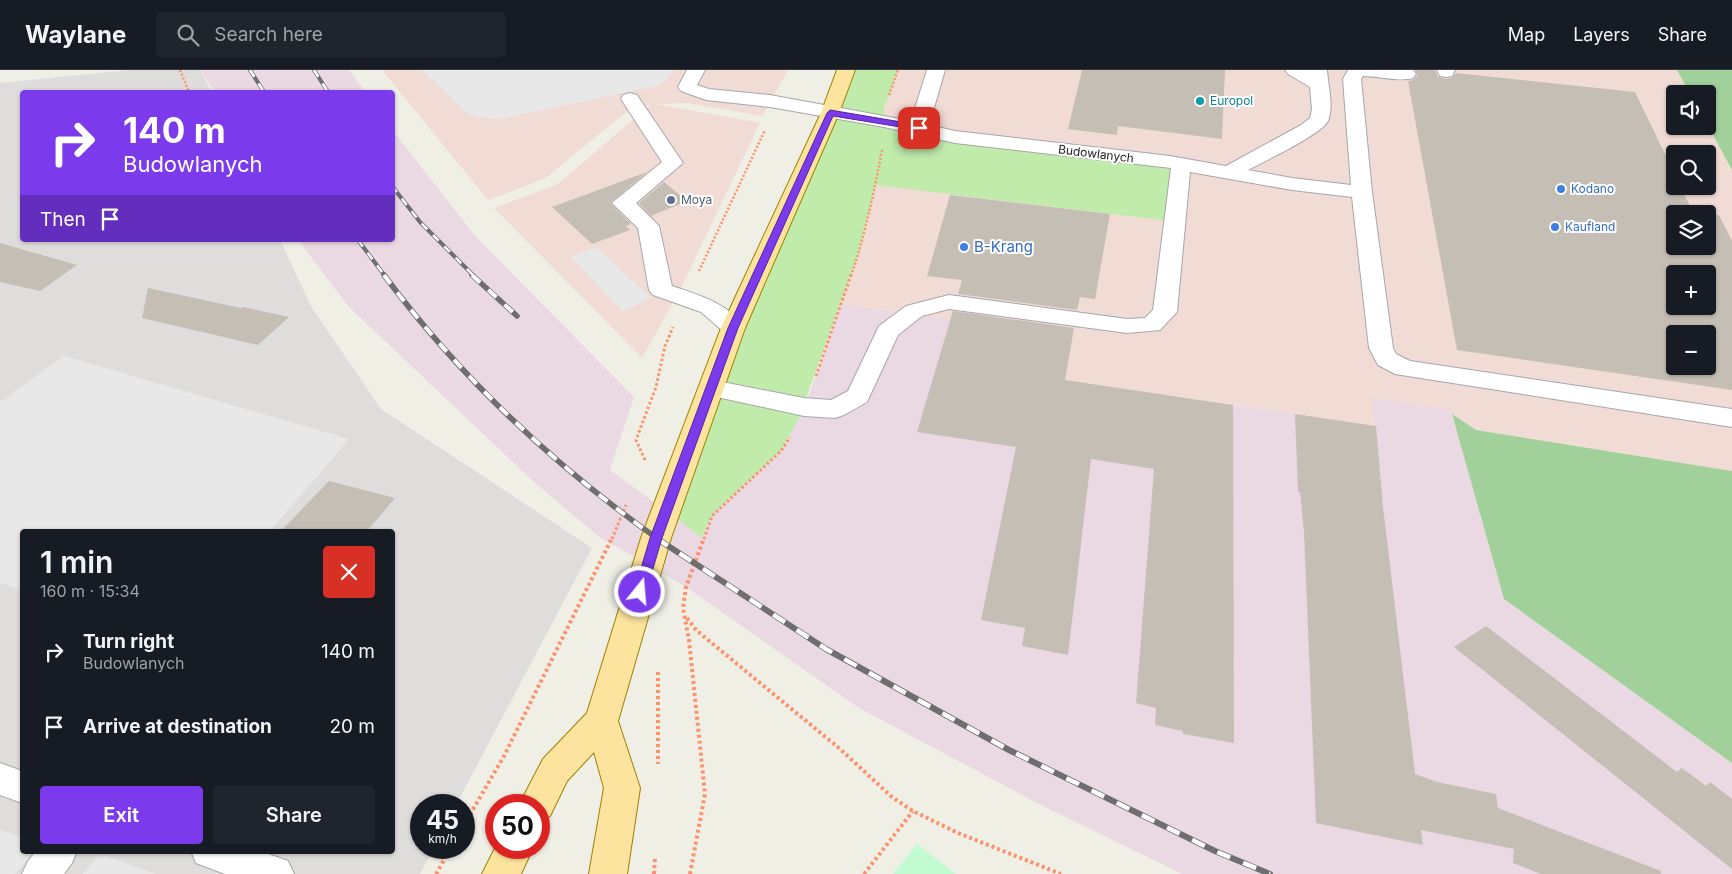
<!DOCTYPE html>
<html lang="en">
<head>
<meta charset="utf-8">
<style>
  body { margin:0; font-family:Inter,sans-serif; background:#20242c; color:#f1f3f6; height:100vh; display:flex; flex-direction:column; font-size:19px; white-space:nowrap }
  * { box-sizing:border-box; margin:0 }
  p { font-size:16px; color:#9ea1a6 }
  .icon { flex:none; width:28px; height:28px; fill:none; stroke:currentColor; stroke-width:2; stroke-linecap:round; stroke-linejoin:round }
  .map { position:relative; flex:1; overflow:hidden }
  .sheet { position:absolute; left:20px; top:459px; width:375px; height:325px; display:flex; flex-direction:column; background:#171b24; border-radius:5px; box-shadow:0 1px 4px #0004 }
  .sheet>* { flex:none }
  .banner { position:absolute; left:20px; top:20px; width:375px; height:152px; border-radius:5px; box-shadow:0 1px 4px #0004; background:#7c3aed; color:#fff; overflow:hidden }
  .tools { position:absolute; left:1666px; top:15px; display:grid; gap:10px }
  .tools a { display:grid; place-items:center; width:50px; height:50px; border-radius:5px; background:#171b24; box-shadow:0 1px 4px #0004; font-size:25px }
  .speed { position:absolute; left:410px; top:724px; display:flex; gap:10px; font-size:25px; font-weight:700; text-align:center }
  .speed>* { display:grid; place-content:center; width:65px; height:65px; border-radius:50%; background:#171b24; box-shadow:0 1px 4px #0004; line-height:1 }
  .speed small { font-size:12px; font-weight:400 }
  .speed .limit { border:8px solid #d22; background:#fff; color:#111 }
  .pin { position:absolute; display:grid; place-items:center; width:42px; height:42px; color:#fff; margin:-21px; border-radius:10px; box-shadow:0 2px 8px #0006 }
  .me { position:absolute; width:55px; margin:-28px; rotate:17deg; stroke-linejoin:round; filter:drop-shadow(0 0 4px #0008) }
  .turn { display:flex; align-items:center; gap:18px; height:105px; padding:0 20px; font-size:22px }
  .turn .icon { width:65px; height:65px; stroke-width:2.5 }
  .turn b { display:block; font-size:35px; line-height:42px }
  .then { display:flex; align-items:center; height:48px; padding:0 20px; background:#0003; gap:10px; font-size:19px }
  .round { display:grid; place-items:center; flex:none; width:52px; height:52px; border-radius:5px; background:#20242c }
  .summary { display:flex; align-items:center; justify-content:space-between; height:85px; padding:0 20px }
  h1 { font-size:30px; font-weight:600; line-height:38px }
  .cta { display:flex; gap:10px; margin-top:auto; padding:10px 20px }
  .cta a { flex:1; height:58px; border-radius:5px; background:#7c3aed; color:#fff; font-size:20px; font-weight:600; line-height:58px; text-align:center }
  .cta a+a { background:#20242c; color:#f1f3f6 }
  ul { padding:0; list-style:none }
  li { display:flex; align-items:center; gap:15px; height:75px; padding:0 20px }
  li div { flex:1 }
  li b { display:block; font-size:19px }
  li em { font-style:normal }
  header { display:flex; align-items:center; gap:30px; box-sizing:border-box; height:70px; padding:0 25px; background:#171b24; border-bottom:1px solid #363941 }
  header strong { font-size:24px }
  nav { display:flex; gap:28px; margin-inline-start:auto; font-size:18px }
  .search { width:350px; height:45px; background:#20242c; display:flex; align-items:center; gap:12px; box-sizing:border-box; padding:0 18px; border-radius:5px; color:#9ea1a6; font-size:19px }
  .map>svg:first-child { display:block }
</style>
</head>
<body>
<header>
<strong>Waylane</strong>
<div class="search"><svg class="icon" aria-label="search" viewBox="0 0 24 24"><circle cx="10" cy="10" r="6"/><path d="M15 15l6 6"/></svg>Search here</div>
<nav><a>Map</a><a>Layers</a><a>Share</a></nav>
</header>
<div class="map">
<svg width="1732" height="804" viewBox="0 0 1732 804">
  <rect width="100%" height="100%" fill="#f0efe6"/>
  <path fill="#dedddc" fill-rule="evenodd" d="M129,0h72l10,22h-189v148h258l32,68 69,101 211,139 -136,257h-35v43h13l-14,26h-420v-791zM22,461h370v320h-370z"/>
  <path fill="#f1dbd5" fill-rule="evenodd" d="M382,0h406l-26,46 -75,-13 -31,1 104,19 -80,167 -38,68 -148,-150 64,-24 93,-80 -27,10 -80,65 -56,21z
    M898,0h779l13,24h-15v32h33l24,44v301l-256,-41 -32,-21 -73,-10 5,27 -310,-46 6,-43 -231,-33 17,-48 18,-72 300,38 -292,-101v-12zM1675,84h33v32h-33zM1675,144h33v32h-33zM1675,204h33v32h-33zM1675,264h33v32h-33z"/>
  <path fill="#ead8e3" d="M201,0h148l16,22h-151z
    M393,61l83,106 158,160 -24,73 92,67 7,-17 7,-9 65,-60 6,-9 23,-50 31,-88 232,33 -7,43 309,46 -4,-28 73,11 8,5 52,185 228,164v111h-550l-141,-69 -182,-97 -173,-121 -88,-51 -64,-54 -185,-175 -51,-67h94z"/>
  <path fill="#c0ebab" d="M847,0h51l-14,39v12l297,44 -5,57 -300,-37 -18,71 -60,164 -17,31 -65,60 -7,9 -7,18 -35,-27z"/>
  <path fill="#a1d09a" d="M1677,0h55v100l-24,-44v-32h-18z
    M1452,344l24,16 256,41v292l-228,-164z"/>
  <path fill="#c3fbd0" d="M917,774l39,30h-63z"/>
  <path fill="#e8e8e8" d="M422,0h252l-13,15 -156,33 -15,1 -22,-5z
    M596,177l55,51 -28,13 -53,-54z
    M64,286l285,83 -79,92h-248v59l-22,-7v-181z
    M0,760l22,7v14h13l-20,23h-15z
    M100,784l56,20h-73z"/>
  <path fill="#c5beb5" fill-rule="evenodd" d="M1082,0h143l-3,69 -104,-13 -1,9 -49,-6z
    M1415,0h20l3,7 8,2 6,-1 4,-5 179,19 30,62 10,2v30h5l13,26 26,3 13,26v149l-275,-40 -49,-269 5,-1 5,-5zM1675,144h33v32h-33zM1675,204h33v32h-33zM1675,264h33v32h-33z
    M647,102l-37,31 21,21 -5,2 4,4 -38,14 -40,-37z
    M664,112l23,19 -36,15 -12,-13z
    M950,125l160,19 -15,85 -15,-2 -3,13 -119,-16 4,-14 -35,-4z
    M0,173l77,22 -37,26 -40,-9z
    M148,218l93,20 2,-1 46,10 -31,28 -116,-27z
    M953,241l121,17 -9,52 168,25 1,338 -51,-9v-3l-28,-6 1,-17 -20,-5 18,-234 -63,-10 -23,196 -46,-9 3,-18 -44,-8 35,-173 -99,-15z
    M1295,344l81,12 7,81 32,267 22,8 59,12 2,14 163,63v3h-120l-28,-11 1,-14 -93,-19 2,15 -107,-22 -12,-291 -4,-40 -2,-1z
    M329,411l66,17 -28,33h-86z
    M1486,556l191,146 5,-4 24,18 4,-4 22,17v70l-278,-222z"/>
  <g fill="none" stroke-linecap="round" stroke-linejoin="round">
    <g stroke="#a7a7a7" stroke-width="2">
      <path id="minor" d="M687,0h18l-8,15 12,4 61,6 141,26 16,-51h18l-16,55 26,6 215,25 56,10 75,-41 9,-7 2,-9 -2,-22 -22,-13 -3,-4h42c1,15 7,37 1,51 -6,13 -65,41 -80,49l44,8 59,7 -8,-106 5,-9h65l3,4 -3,4c-15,4 -34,-2 -50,-2l-2,3 11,113 21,156 3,6 14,7 322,48v18l-337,-53 -17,-9 -9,-17 -17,-151 -60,-7 -102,-18 -13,140 -17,18 -33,3 -178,-24 -27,7 -24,19 -31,67 -23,13 -9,3 -31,-2 -101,-22 -4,-6 4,-6 9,-2 92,18 27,2 17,-9 31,-65 27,-20 43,-11 178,24 18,-1 8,-8 18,-142 -216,-25 -71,-16 -114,-20 -64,-7 -25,-9 -3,-4z
        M1437,0h18l-3,6 -6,1 -6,-1z
        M630,23l7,2 46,68 -47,40 23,23 13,60c27,9 56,17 73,42l-4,5 -8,2 -8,-2 -24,-21 -48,-17 -4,-5 -11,-62 -26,-25 50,-41 -41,-63 2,-4z
        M0,693l22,8v32l-22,-8z
        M36,781h41l-5,12 -8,11h-42l6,-13z
        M191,781h69l28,10 6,13h-69l-29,-11z"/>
    </g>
    <g stroke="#9b8200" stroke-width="2">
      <path id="major" d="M837,0h18l-16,43 -94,215 -74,210 -53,183 22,67 -13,86h-38l15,-86 -10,-36 -27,29 -17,35 -11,5v-16h-20l24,-46 44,-46 54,-175 80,-210 100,-215z
        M496,776v2h37l-12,26h-39z"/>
    </g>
    <path stroke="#fc926b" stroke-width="2.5" stroke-dasharray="2 2" stroke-linecap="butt" d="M180,0l9,22
      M889,25l9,-25
      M699,201l66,-141
      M851,206c14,-41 23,-83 31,-126"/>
    <path stroke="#fc926b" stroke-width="3" stroke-dasharray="2.5 2.5" stroke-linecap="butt" d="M816,306l35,-101
      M645,390l-9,-20 20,-53 9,-41 8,-19
      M612,469l14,-34
      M704,469l8,-23 69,-65 9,-14"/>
    <path stroke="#fc926b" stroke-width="4" stroke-dasharray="3 3" stroke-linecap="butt" d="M687,548l9,12 144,119 52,48 21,14 45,22 103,41
      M658,602v92
      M464,755l40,-69 108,-218
      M436,804l15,-26
      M654,804l1,-17
      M690,804l15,-80 -16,-154 -6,-32 3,-21 18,-49
      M864,804l49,-63"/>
    <use href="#minor" fill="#fff" fill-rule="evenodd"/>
    <use href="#major" fill="#fde49e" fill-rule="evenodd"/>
    <g stroke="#6e6e6e" stroke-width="4">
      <path id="rail-far2" d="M250,0l14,22
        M314,0l14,22
        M392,116l28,36 54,54
        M358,170l27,36"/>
    </g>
    <g stroke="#6e6e6e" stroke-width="5.5">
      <path id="rail-far1" d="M384,205c75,101 171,191 274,264
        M472,205l45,41"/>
    </g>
    <g stroke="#6e6e6e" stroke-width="6">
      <path id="rail" d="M656,468l170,111 183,101 206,101 55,23"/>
    </g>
    <use href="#rail-far2" stroke="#fff" stroke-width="2.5" stroke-dasharray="8" stroke-linecap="butt"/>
    <use href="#rail-far1" stroke="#fff" stroke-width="4" stroke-dasharray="11" stroke-linecap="butt"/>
    <use href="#rail" stroke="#fff" stroke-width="4.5" stroke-dasharray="14" stroke-linecap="butt"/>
  </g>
  <path fill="#7c3aed" stroke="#51269a" d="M830,40l89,15 4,3 -4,2 -86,-14 -95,212 -76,210 -16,54 -1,3h-9l-2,-3 16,-54 78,-210 99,-215z"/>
  <circle fill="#0f9aa8" stroke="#fff" stroke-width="2" cx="1200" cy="31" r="5"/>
  <g fill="#3f7fe0" stroke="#fff" stroke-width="2">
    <circle cx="1561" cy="119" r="5"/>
    <circle cx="1555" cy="157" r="5"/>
    <circle cx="964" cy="177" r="5"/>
  </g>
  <circle fill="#5c6f8a" stroke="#fff" stroke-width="2" cx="671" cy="130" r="5"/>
  <g text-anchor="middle" stroke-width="4" stroke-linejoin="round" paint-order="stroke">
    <g font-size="12" fill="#0d838f" stroke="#fff" text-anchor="start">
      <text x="1210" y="35">Europol</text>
    </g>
    <g font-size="12" fill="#202020" stroke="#fff">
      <text transform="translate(1096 84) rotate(7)" y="4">Budowlanych</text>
    </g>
    <g font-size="12" fill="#366cbe" stroke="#fff" text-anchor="start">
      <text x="1571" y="123">Kodano</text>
      <text x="1565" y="161">Kaufland</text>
    </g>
    <g font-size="12" fill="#4e5e75" stroke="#fff" text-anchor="start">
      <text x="681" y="134">Moya</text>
    </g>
    <g font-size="15" fill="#366cbe" stroke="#fff" text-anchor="start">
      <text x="974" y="182">B-Krang</text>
    </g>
  </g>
</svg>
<div class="tools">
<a><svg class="icon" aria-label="sound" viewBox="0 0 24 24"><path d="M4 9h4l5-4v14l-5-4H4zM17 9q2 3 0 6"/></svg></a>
<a><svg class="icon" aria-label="search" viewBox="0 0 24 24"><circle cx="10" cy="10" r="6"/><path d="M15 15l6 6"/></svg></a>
<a><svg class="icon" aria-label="layers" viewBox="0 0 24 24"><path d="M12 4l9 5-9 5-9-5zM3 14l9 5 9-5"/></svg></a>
<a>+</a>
<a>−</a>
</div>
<div class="speed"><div>45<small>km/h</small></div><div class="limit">50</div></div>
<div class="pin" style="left:919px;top:58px;background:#d93025"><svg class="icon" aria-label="arrive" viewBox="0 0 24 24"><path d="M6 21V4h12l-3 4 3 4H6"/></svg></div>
<svg class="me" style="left:640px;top:522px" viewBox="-20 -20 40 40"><circle r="17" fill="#7c3aed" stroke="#fff" stroke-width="3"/><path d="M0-11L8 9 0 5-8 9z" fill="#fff"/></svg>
<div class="banner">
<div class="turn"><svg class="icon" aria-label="right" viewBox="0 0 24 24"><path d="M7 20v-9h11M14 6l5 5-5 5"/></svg><div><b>140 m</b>Budowlanych</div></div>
<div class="then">Then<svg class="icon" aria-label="arrive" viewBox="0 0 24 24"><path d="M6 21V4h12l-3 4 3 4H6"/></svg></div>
</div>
<section class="sheet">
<div class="summary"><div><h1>1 min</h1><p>160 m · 15:34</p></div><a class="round" style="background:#d93025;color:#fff"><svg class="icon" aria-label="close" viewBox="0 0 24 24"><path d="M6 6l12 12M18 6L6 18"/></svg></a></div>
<ul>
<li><svg class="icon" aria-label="right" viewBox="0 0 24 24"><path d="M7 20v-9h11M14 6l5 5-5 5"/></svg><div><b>Turn right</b><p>Budowlanych</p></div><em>140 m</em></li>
<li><svg class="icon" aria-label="arrive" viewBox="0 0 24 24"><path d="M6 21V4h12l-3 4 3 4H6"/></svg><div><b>Arrive at destination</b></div><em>20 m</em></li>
</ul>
<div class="cta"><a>Exit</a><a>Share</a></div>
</section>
</div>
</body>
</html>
